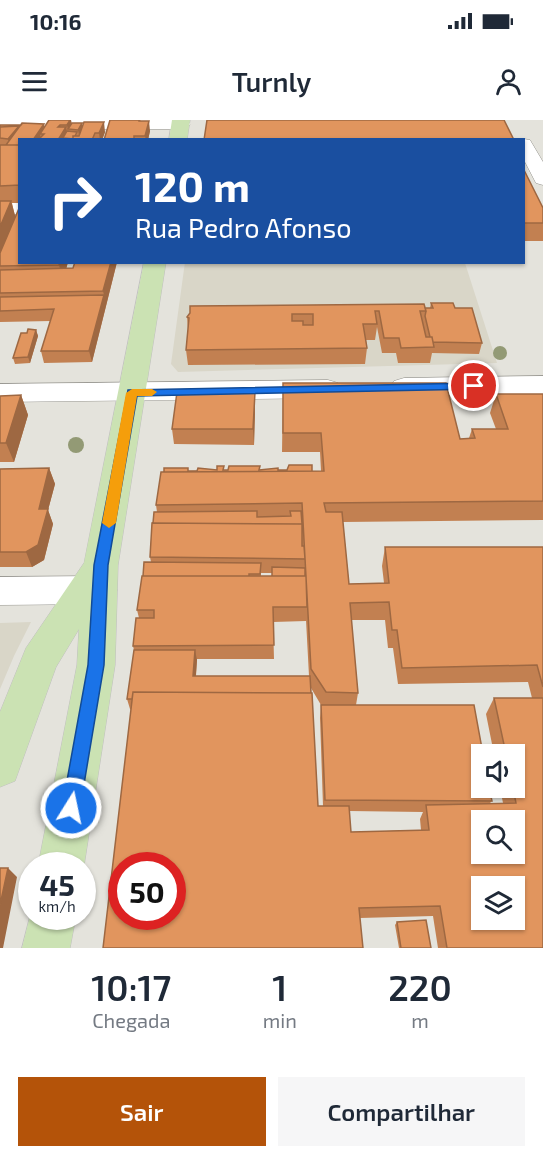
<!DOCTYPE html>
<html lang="pt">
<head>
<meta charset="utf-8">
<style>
  body { margin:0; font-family:"Exo 2",sans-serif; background:#f6f6f7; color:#1f2937; height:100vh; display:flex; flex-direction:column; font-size:22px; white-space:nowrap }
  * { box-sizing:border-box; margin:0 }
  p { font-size:20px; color:#747a83 }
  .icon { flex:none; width:33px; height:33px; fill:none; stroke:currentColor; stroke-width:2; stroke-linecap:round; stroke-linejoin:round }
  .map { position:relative; height:828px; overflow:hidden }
  .drawer { display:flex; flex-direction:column; background:#fff; flex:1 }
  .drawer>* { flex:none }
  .guide { position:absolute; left:18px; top:18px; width:507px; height:126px; border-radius:0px; box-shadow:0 2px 4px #0004; background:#1a4fa0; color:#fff; overflow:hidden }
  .tools { position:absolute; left:471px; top:624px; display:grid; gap:12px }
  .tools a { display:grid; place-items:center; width:54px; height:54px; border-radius:0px; background:#fff; box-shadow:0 2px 4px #0004; font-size:30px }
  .speed { position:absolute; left:18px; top:732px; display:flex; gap:12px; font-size:30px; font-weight:700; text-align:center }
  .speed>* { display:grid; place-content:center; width:78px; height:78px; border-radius:50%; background:#fff; box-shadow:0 2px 4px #0004; line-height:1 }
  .speed small { font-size:15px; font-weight:400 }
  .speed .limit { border:9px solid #d22; background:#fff; color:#111 }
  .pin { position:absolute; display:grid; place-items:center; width:51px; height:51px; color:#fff; margin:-26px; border:3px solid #fff; border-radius:50%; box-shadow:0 2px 6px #0007 }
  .me { position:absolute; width:66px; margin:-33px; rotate:10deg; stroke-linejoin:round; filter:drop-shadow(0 0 4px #0008) }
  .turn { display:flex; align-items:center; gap:21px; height:126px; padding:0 18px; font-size:27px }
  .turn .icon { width:78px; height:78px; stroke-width:2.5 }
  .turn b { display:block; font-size:42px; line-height:51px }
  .eta { display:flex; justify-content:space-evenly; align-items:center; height:102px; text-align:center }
  .eta b { font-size:36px; font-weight:600; line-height:42px }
  .action { display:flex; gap:12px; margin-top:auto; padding:12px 18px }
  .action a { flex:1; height:69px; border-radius:0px; background:#b45309; color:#fff; font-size:24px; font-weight:600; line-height:69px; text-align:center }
  .action a+a { background:#f6f6f7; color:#1f2937 }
  .status { display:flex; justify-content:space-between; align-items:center; height:42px; padding:0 30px; background:#fff; direction:ltr }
  .status svg { height:16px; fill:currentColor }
  header { display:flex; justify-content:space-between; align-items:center; height:78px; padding:0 18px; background:#fff; font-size:27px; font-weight:600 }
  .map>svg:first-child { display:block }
</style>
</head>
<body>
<div class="status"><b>10:16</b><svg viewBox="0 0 49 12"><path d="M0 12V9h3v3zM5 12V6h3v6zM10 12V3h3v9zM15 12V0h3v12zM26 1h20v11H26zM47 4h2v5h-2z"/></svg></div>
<header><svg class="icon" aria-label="menu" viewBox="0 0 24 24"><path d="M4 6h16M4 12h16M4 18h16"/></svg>Turnly<svg class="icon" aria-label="person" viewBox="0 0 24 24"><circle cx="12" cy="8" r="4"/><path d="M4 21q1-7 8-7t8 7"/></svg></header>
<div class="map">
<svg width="543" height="828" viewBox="0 0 543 828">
  <rect width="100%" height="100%" fill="#e4e3dc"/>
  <path fill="#d9d6c8" d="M185,142l280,1 32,100 -319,9 -7,-8z
    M31,502l-17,34 -14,33v-66z"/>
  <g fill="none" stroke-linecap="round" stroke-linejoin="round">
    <g stroke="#94938d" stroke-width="1">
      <path id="minor" d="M0,0h186l4,4 -3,4 -6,1 -181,1z
        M524,19l6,1 13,22v23l-7,-2 -12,-23v-20h-4z
        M0,82h20v12h-20z
        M543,256v18l-139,2 -10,-3 -4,-6 4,-6 10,-3z
        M328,260l10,3 4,6 -4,6 -10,3 -328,4v-18z
        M99,456l12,4 6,10 -6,10 -12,4 -99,1v-28z"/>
    </g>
    <g stroke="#c0c0bf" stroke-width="1">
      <path id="major" d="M172,0h18l-3,20h-18z
        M144,142h22l-48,303 -3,100 -31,201 -2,3v-3h-44l39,-201 2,-36 -23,38 -41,114 -15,6v-75l26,-64 58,-85z
        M32,788v8h44l-6,32h-48z"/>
    </g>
    <use href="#minor" fill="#fff" fill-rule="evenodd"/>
    <use href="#major" fill="#cbe2b3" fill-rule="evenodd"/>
  </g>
  <g fill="#939a75">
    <circle cx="500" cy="233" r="7"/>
    <circle cx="76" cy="325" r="8"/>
  </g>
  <path fill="#c28051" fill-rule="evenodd" d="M110,0h30l1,1 9,10 -2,9h-44z
    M72,3l33,9 -3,8h-82v63h-8l3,13 5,46h48l-2,7 51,-7 -25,100 -48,1 -3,-12 10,-30 -51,1v-197h21l24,2z
    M524,50l19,38v33h-19z
    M431,183l24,5 27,35 -3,11 -47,-1 -2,10h-32l-2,-10h-14l-5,-26 -2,13h-9l1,8 -2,16 -177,1 -2,-15 2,-20 -1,-13 243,-9z
    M36,210l2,6 -8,27 -15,1 -2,-6 14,-25z
    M283,263l177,56 9,-1 3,-9h24l-6,-16 6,-19h47v126l-200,2 6,62 35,-1 -2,-17 3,-19h158v401h-105l-5,-32 -73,2 -230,-209 -3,-10 7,-49 -1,-4 6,-28 -2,-8 6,-34 8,-14 -1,-5 3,-34 4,-11 -1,-7 32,-37v3l29,-1 104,1 -1,-19h-38zM261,453h11v3h-11zM306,500l3,56h-113l1,-17h77l-1,-37 33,-1zM351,500h34l3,28h5l5,36 130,-2 4,16h-38l-8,16 8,40h20v34h-14l3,15h-13l2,-2 -136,-96 2,-12zM311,568l10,17 -1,13 3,88h-5zM349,691l74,1 -3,7 1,11 -70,2z
    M21,275l7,20 -14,47h-14v-66z
    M255,288l-1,37 -80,-1 -2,-15z
    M49,348l6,16 -7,26 5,14 -9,36 -12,7h-32v-98z
    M397,802l34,26h-32l-4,-23z"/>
  <path fill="#9e6842" d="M70,0h1l2,8 -5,1 1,6 -2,-10z
    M149,1l1,10 -2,9h-2l-1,-4z
    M104,2l1,10 -3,8h-2l-1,-7z
    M82,3l1,5 -4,7 -1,-5z
    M44,4l2,10h-6l1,6h-8z
    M60,5l2,9 4,-7 2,10 -5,1v2h-5v-13z
    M19,6l6,4 -15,17 -2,-8z
    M11,81l5,18 -16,40v-32z
    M60,142h8l-5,19 -4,-16z
    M111,142h6l-25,100 -3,-11 15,-56 -1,-4z
    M36,210l2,6 -8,27 -2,-6z
    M255,272v16l-1,37 -1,-16z
    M21,275l7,20 -14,47 -8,-19z
    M49,348l6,16 -7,26 5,14 -9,36 -12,7 -6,-15z
    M195,530l2,10 -2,26 -2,-10z
    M8,748l9,9 -14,71h-3v-43z"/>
  <path fill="#e1955e" stroke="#9e6842" stroke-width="1.5" fill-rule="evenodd" d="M49,0h21l-3,5h-7l-2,2h8l-8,13h-20l6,-6h-4z
    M110,0h29v1h10l-4,15h-11v4h-30z
    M207,0h297l10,20h-310z
    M84,2h20l-5,11h-4l-3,7h-19v-4h6z
    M22,3l22,1 -11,16h-13v5h-14z
    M72,3h10l-4,7 -10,-1z
    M0,5h21l-2,2v-1l-19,1z
    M19,6l-11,13 -8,-1v-11z
    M67,11l10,1 -2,4h-2v3l-10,-1z
    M0,25h20v40l-20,1z
    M524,50l19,38v15h-19z
    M0,81h11l-11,26z
    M20,86v56h40l-1,3 -59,1v-13z
    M75,142h36l-8,29 -103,2v-23l73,-2z
    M104,175l-15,56h-48l13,-42 -54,2v-14z
    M431,183h22l2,5h17l10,35 -49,-1 -1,-5h-2l-5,-21 1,-5 -1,-3h8z
    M424,184l2,7h-6l6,26h6l2,10 -33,1 -2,-10h-15l-5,-27h-4l2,13h-14l4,24 -181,2 3,-32 -2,-1 3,-4v-7zM292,194h21v11h-10v-4h-11z
    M28,209l8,1 -8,27 -15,1 8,-25h6z
    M283,263h163l14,56 15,-1 -3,-9h36l-12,-35h47v107l-219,2 2,9h16l7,72 40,-1 -4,-36h158v140l-6,-22 -135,3 -5,-38h-5l-3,-28 -39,1 8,90 -32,-1 -15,-23 -9,-166 -146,2 5,-33 163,-1 -3,-38h-38z
    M177,272h78l-2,37h-81z
    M21,275l-15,48h-6v-47z
    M289,345h23v6l-148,1v-4h24v3h9l1,-3 19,2v-4h7l-1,4h5l1,-4h31l-1,4 19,-2v2h9z
    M49,348l-10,41h9l-10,36 -12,7h-26v-83z
    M257,391v6l34,-1 -1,-5h11l1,13 -149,-1 1,-11z
    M152,403l150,1v22h2l1,13 -155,-2z
    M144,442l117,1 -1,11h-11v2h-106z
    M272,447l33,1v8h-33z
    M142,456h164l1,31h-34l1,38 -141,1 3,-28h18v-8h-17z
    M134,530h61l-2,26h117l1,17 -178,-1 -1,7h-5z
    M133,572l179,1 6,113h31l2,26 78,-2 -3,-25 90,-2 -3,-15h1v-34h-8l-12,-56h49v250h-96l-7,-42 -81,2 4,40h-260zM482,700h32v34h-32zM122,746h50v50h-50zM482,766h32v34h-32z
    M321,585h153l9,49h-1v34h7l3,13 -167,-1z
    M0,748h8l-8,37z
    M426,800l5,28h-30l-4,-26z"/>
  <path fill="#1a73e8" stroke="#114b97" stroke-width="1.5" d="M474,263l4,1v5l-341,7 -29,169 -4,100 -24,143 -2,6 -7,3 -6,-3 -3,-6 26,-143 6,-100 34,-175z"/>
  <path fill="#f59e0b" d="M132,269h20l5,3 -5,4h-15l-21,127 -7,5 -7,-5 24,-130z"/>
</svg>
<div class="tools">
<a><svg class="icon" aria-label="sound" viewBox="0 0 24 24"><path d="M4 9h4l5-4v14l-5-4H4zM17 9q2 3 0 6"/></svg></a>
<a><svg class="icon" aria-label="search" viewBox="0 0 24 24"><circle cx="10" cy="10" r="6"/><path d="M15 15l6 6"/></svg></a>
<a><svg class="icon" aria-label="layers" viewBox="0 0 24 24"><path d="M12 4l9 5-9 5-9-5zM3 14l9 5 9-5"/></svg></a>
</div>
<div class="speed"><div>45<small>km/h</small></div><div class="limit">50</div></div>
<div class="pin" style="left:474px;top:266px;background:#d93025"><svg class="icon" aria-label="arrive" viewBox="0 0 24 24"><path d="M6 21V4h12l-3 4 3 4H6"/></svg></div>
<svg class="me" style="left:71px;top:688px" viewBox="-20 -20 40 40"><circle r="17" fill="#1a73e8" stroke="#fff" stroke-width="3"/><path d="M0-11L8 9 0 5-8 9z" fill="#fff"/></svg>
<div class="guide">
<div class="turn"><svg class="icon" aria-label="right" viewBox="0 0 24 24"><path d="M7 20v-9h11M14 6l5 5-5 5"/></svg><div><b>120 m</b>Rua Pedro Afonso</div></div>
</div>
</div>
<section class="drawer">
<div class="eta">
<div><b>10:17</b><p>Chegada</p></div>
<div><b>1</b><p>min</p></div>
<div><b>220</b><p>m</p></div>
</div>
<div class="action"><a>Sair</a><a>Compartilhar</a></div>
</section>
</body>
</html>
